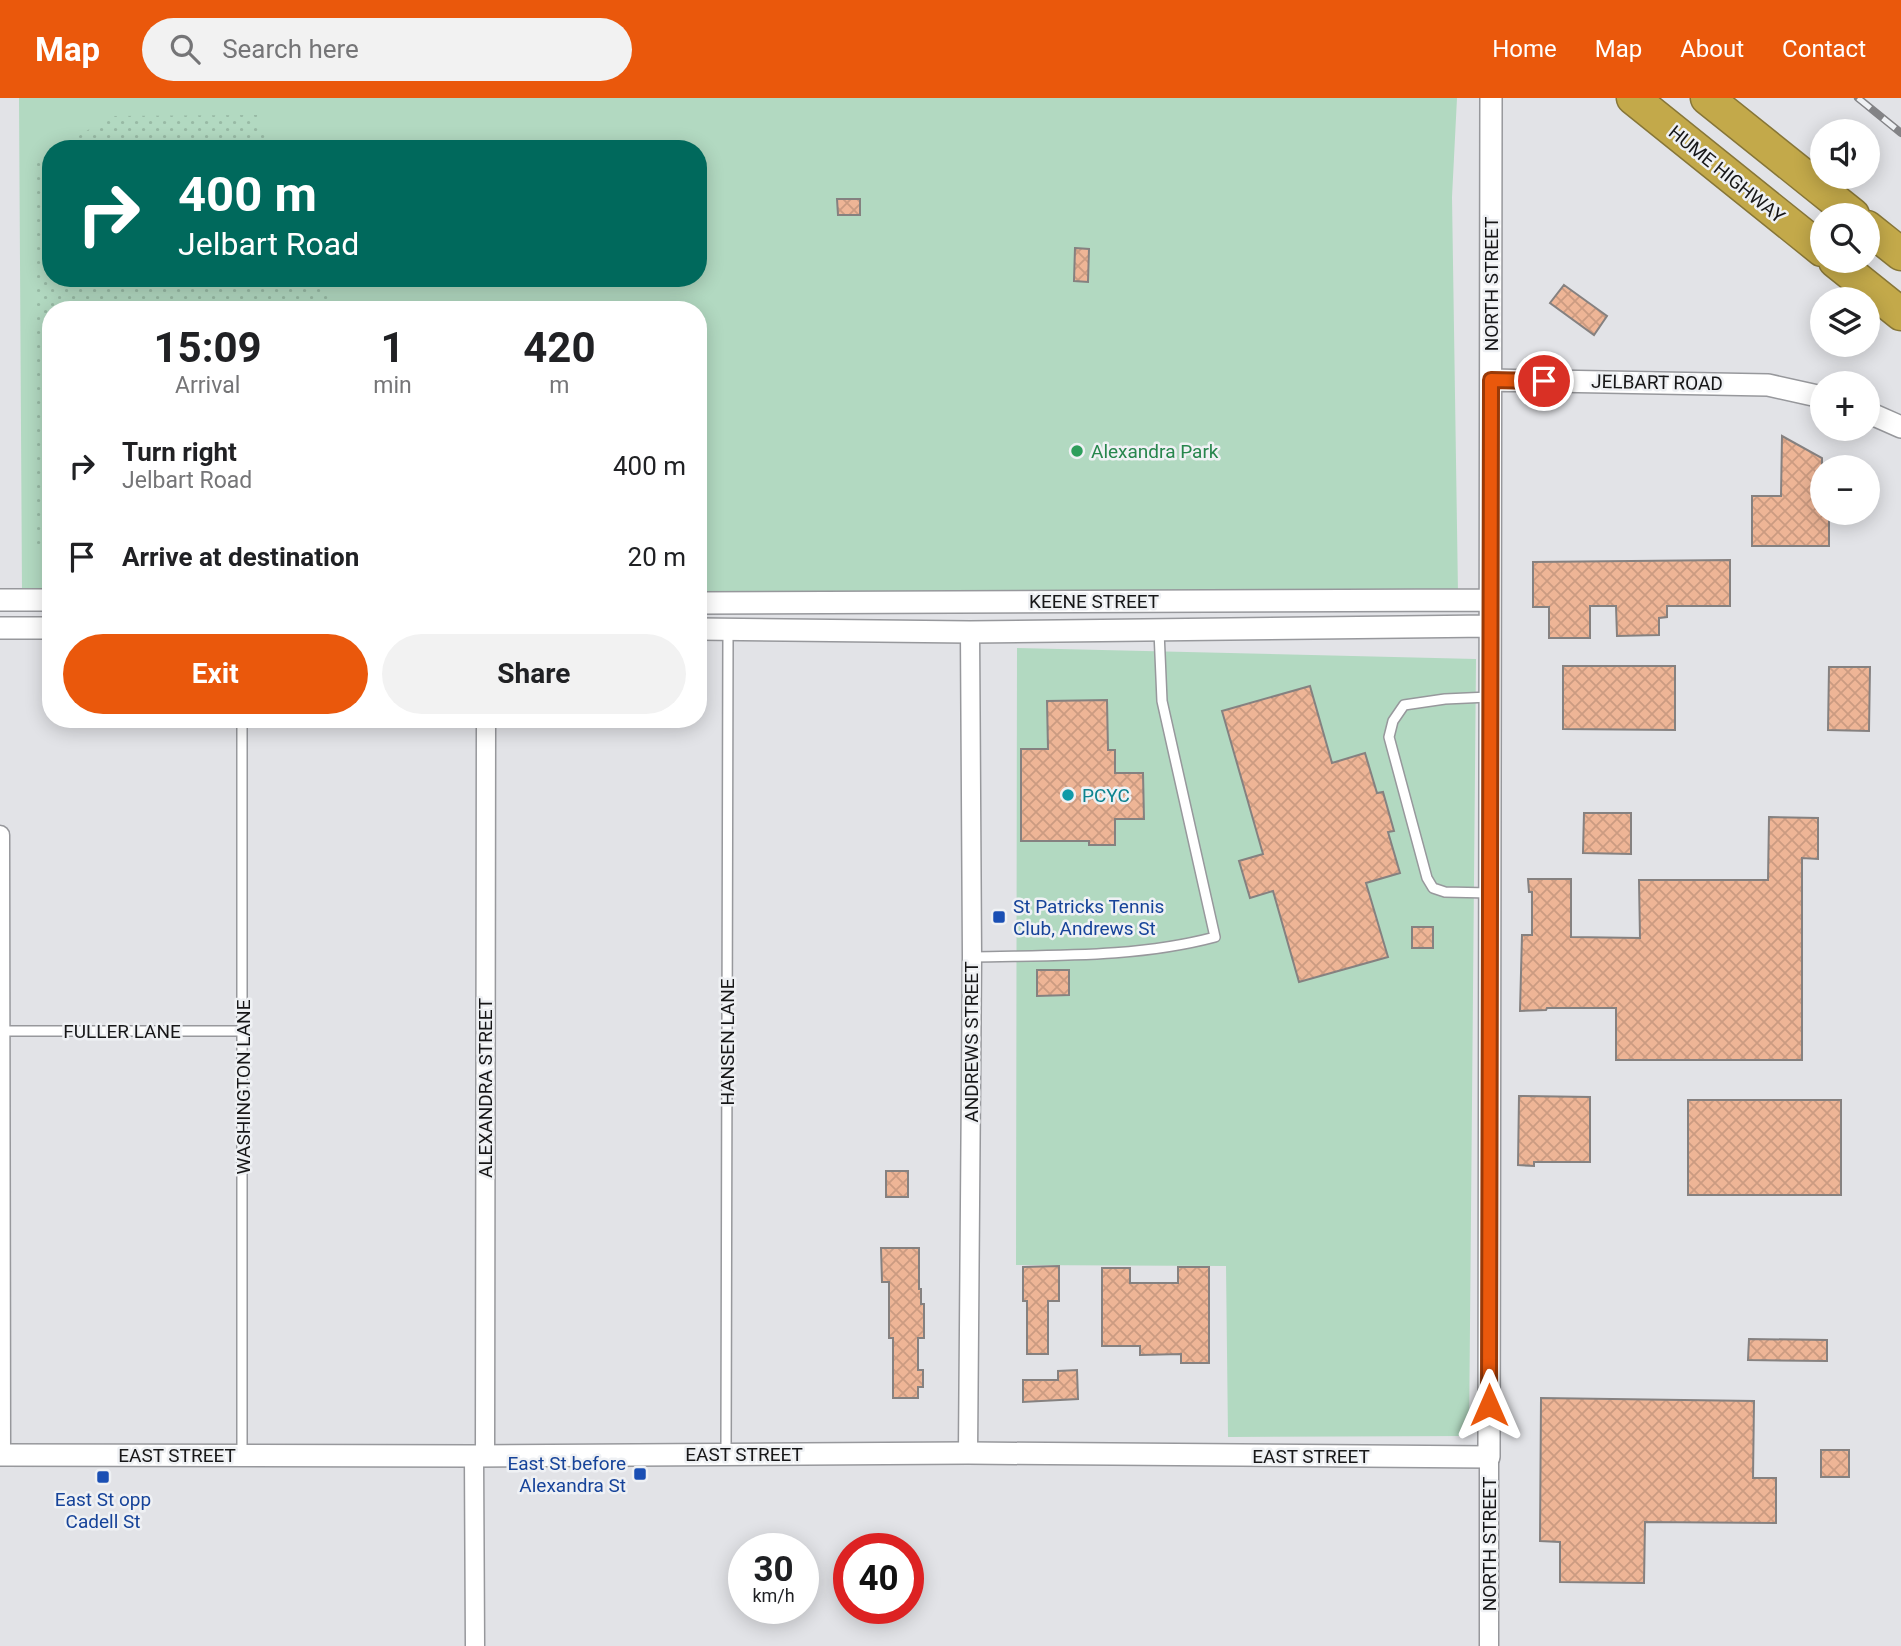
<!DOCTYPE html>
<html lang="en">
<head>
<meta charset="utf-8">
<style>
  body { margin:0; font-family:Roboto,sans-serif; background:#f2f2f2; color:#202124; height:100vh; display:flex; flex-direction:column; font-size:26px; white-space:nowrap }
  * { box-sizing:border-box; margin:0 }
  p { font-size:23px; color:#757577 }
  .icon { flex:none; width:38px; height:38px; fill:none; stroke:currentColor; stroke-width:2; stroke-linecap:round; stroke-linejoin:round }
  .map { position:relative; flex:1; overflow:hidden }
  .drawer { position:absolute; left:42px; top:203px; width:665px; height:427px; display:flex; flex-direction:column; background:#fff; border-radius:28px; box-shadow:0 4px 18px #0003 }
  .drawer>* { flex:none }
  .guide { position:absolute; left:42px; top:42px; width:665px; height:147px; border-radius:28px; box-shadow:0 4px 18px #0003; background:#00695c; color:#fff; overflow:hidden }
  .tools { position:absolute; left:1810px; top:21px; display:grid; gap:14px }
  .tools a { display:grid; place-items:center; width:70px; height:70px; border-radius:50%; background:#fff; box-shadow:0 4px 18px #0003; font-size:35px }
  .speed { position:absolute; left:728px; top:1435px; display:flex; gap:14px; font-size:35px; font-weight:700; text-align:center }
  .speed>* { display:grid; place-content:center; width:91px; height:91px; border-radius:50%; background:#fff; box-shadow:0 4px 18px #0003; line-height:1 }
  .speed small { font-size:18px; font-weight:400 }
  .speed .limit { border:10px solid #d22; background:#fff; color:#111 }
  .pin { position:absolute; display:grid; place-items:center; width:60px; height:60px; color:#fff; margin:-30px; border:4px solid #fff; border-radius:50%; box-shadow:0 2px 7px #0007 }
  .me { position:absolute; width:77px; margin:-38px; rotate:0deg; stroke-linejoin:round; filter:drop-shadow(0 0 5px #0008) }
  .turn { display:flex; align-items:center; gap:24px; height:147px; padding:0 21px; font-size:32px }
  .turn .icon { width:91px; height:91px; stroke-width:2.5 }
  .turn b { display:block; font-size:49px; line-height:60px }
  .eta { display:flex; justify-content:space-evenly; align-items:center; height:119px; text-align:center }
  .eta b { font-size:42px; font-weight:700; line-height:49px }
  .action { display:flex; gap:14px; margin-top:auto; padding:14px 21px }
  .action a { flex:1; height:80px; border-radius:42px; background:#ea580c; color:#fff; font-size:28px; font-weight:700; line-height:80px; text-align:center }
  .action a+a { background:#f2f2f2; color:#202124 }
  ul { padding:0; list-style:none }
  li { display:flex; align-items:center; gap:21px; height:91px; padding:0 21px }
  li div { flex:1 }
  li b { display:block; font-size:26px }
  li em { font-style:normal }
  header { display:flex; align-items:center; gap:42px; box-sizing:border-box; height:98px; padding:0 35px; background:#ea580c; color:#fff }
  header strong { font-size:33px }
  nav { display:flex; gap:38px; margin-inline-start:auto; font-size:24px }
  .search { width:490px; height:63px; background:#f2f2f2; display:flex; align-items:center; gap:18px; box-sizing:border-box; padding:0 24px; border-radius:38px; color:#757577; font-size:26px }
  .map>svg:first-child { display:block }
</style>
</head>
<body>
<header>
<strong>Map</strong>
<div class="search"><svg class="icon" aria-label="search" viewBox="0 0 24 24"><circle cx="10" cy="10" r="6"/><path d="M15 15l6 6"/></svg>Search here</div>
<nav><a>Home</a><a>Map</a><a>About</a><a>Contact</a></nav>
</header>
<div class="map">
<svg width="1901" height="1548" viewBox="0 0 1901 1548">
  <defs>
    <pattern id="park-dots" width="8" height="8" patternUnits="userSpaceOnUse" patternTransform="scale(1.75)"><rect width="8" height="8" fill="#b2d9c1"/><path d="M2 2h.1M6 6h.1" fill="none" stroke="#98baa5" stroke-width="1.8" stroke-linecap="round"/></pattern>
    <pattern id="building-cross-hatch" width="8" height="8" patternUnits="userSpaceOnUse" patternTransform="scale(1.75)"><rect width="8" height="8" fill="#eeb596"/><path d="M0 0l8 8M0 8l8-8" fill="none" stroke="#cb9b81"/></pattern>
  </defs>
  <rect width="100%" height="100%" fill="#e2e3e7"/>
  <path fill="#b2d9c1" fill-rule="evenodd" d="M19,0h1438l-5,99 6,396 -760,-1v-282h-647v281h-29zM51,51h647v129h-647z
    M1017,550l459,11 -7,777 -241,1 -2,-171 -210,-1z"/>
  <path fill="url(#park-dots)" d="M257,17l13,34h-212l52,-33z
    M51,55v125h271l13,32h-284v247l-14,-12v-383z"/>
  <path fill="url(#building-cross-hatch)" stroke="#858180" stroke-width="2" d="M837,101h23v16h-22z
    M1075,150l14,1 -1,33 -14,-1z
    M1564,187l43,31 -13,19 -44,-32z
    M1782,338l40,22v55h7v33h-77v-50h29z
    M1730,462v46h-63v11l-8,1v17l-42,1 -1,-30h-26v32h-41v-31h-16v-45z
    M1563,568h112v64l-112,-1z
    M1829,569h41l-1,64 -41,-1z
    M1310,588l22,77 33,-10 12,40 6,-1 11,39 -6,1 12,41 -34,10 22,74 -89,25 -26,-91 -23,7 -11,-37 24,-7 -41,-143z
    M1107,602l1,50h7v23h28l1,46h-29v26h-26v-4h-68v-92h27l-1,-48z
    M1584,715h47v41l-48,-1z
    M1769,719l49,1v41l-16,-1v202h-186v-52h-69l-1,2 -26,1 2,-76h10v-43h-3l-1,-13h43v58l69,1 -1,-58h129z
    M1412,829h21v21h-21z
    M1037,872h32v25l-32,1z
    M1519,998l71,1v65h-56v4l-16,-1z
    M1688,1002h153v95h-153z
    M886,1073h22v26h-22z
    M881,1150h38v41h2v15h3v34h-6v32h5v17h-5v11h-25v-60h-4v-56h-7z
    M1059,1168v35h-11v53h-21v-53h-4v-34z
    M1178,1169h31v96h-28v-9l-41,1v-9h-38v-78h28v15h48z
    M1749,1241l78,1v21l-79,-1z
    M1077,1272l1,29 -55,3v-22h35v-9z
    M1541,1300l213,3 -1,77h23v45l-131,-1 -1,61 -84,-1v-40l-20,-1z
    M1821,1352h28v27h-28z"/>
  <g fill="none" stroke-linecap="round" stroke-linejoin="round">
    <g stroke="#97989c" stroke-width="12">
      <path id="service" d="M1489,795l-44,-1 -12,-4 -6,-10 -38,-141 4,-16 11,-16 41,-6 44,-2
        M972,859c81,-2 164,1 243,-20l-53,-236 -3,-70
        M1,933h242
        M242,1356v-735
        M726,1356l2,-823"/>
    </g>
    <g stroke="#97989c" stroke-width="21">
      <path id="minor" d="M0,737l1,620
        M968,1355l4,-496 -2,-325
        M474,1358l1,190
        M485,1358l1,-737
        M1489,1548v-189"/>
    </g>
    <g stroke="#97989c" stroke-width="24">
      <path id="tertiary" d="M1491,282l277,5 54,12
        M1867,314l34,15
        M0,502h51
        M698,505l792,-3
        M0,530h51
        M698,531l272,3 520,-6
        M0,1357l474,1 494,-3 521,4 2,-1359"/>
    </g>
    <g stroke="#877638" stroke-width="35">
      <path id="motorway" d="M1633,0l189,152
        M1707,0l146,117
        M1867,129l34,27
        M1835,163l66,53"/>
    </g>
    <use href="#service" stroke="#fff" stroke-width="9"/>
    <use href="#minor" stroke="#fff" stroke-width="18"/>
    <use href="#tertiary" stroke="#fff" stroke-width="21"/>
    <use href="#motorway" stroke="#c3a94a" stroke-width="32"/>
    <g stroke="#838386" stroke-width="8">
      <path id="rail" d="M1858,0l43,35"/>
    </g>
    <use href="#rail" stroke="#eff1f4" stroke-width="5" stroke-dasharray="16" stroke-linecap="butt"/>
  </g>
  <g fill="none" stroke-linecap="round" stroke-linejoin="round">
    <g stroke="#983908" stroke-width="18">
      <path id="route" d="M1489,1307l2,-1025 53,1"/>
    </g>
    <use href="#route" stroke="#ea580c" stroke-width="12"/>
  </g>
  <circle fill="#2e9e5b" stroke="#eff1f4" stroke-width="2.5" cx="1077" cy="353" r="7"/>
  <circle fill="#0f9aa8" stroke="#eff1f4" stroke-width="2.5" cx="1068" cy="697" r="7"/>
  <g fill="#1a4fb4" stroke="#eff1f4" stroke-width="2.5">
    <rect x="992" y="812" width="14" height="14" rx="3.5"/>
    <rect x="633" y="1369" width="14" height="14" rx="3.5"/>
    <rect x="96" y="1372" width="14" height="14" rx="3.5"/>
  </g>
  <g text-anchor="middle" stroke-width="5" stroke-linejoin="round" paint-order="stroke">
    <g font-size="19" fill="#171718" stroke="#eff1f4">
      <text transform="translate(1727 76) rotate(39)" y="7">HUME HIGHWAY</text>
      <text transform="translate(1491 186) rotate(-90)" y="7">NORTH STREET</text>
      <text transform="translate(1657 284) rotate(1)" y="7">JELBART ROAD</text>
      <text x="1094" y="510">KEENE STREET</text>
      <text x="122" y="940">FULLER LANE</text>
      <text transform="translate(727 944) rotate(-90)" y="7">HANSEN LANE</text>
      <text transform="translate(971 944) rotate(-90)" y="7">ANDREWS STREET</text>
      <text transform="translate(243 989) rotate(-90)" y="7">WASHINGTON LANE</text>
      <text transform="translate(485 990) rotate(-90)" y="7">ALEXANDRA STREET</text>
      <text x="744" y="1363">EAST STREET</text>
      <text x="177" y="1364">EAST STREET</text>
      <text x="1311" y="1365">EAST STREET</text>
      <text transform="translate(1489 1446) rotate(-90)" y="7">NORTH STREET</text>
    </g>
    <g font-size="19" fill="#27864d" stroke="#eff1f4" text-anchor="start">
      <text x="1091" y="360">Alexandra Park</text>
    </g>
    <g font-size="19" fill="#0d838f" stroke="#eff1f4" text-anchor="start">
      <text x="1082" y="704">PCYC</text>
    </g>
    <g font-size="19" fill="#164399" stroke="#eff1f4" text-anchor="start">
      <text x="1013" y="815">St Patricks Tennis<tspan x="1013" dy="22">Club, Andrews St</tspan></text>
      <text x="626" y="1372" text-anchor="end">East St before<tspan x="626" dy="22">Alexandra St</tspan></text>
      <text x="103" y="1408" text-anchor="middle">East St opp<tspan x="103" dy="22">Cadell St</tspan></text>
    </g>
  </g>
</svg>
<div class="tools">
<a><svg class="icon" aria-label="sound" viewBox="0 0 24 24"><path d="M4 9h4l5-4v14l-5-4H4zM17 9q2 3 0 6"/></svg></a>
<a><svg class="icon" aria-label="search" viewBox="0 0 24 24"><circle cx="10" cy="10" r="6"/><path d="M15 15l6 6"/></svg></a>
<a><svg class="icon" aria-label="layers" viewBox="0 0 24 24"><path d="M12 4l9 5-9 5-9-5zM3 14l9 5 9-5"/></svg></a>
<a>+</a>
<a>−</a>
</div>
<div class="speed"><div>30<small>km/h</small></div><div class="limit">40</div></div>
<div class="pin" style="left:1544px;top:283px;background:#d93025"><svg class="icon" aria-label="arrive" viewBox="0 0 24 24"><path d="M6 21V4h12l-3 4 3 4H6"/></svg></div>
<svg class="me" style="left:1489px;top:1307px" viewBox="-20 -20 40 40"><path d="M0-17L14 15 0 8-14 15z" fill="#ea580c" stroke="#fff" stroke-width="4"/></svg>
<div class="guide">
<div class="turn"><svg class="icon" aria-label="right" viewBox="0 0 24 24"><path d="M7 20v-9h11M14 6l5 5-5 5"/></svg><div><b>400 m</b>Jelbart Road</div></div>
</div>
<section class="drawer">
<div class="eta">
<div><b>15:09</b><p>Arrival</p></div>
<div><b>1</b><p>min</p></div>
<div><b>420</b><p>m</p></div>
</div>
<ul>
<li><svg class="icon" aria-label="right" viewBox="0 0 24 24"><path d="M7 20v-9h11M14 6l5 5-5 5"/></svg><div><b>Turn right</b><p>Jelbart Road</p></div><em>400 m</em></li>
<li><svg class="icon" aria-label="arrive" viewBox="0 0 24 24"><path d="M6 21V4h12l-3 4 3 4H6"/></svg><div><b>Arrive at destination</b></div><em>20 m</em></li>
</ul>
<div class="action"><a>Exit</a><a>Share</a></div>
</section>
</div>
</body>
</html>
